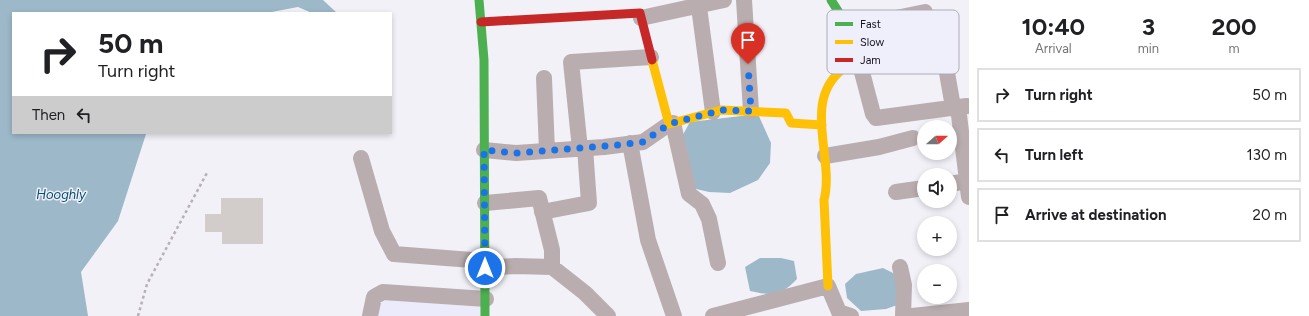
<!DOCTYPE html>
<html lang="en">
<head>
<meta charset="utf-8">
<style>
  body { margin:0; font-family:Figtree,sans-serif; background:#f2f2f2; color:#202124; height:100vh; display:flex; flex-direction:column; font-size:15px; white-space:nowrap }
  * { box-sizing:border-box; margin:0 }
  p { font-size:13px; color:#757577 }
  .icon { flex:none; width:22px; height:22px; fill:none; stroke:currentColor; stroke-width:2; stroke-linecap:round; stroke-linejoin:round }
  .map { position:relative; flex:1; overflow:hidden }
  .sheet { display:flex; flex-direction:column; background:#fff; width:340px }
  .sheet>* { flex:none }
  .top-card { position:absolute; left:12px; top:12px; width:380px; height:122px; border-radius:0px; box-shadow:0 2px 6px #0003; background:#fff; color:#202124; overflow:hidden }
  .needle { width:26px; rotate:69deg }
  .tools { position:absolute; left:917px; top:120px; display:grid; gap:8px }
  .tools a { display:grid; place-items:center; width:40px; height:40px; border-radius:50%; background:#fff; box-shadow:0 2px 6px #0003; font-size:20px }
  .pin { position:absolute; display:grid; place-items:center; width:34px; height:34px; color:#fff; margin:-41px -17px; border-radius:50% 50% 50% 0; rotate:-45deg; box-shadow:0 0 4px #0007 }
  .pin .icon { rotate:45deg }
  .me { position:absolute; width:44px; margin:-22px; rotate:0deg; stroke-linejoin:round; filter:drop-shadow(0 0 3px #0008) }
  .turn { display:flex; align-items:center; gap:14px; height:84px; padding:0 20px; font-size:18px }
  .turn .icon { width:52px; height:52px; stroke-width:2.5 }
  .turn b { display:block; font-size:28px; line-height:34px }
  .then { display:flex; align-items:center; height:38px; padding:0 20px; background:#0003; gap:8px; font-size:15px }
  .eta { display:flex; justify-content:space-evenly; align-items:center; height:68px; text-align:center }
  .eta b { font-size:24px; font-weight:700; line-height:28px }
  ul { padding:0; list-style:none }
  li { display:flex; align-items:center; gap:12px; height:54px; margin:0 8px 6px; padding:0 12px; border:2px solid #e0e0e0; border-radius:0px }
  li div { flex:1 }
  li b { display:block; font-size:15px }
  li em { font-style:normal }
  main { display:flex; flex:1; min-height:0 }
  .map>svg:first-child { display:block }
</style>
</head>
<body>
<main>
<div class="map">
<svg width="969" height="316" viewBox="0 0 969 316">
  <rect width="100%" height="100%" fill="#f2f1f8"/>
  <path fill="#ecebfb" d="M384,299l97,8v9h-106l3,-11z"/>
  <path fill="#9db8c9" d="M0,0h323l14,13h-25l-14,-6 -32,6h-253v120l133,1 -28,87 -37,51 7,44h-88z
    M758,114l13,29 -1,20 -12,17 -28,13 -21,-1 -17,-4 -12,-48 10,-18z
    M760,258h21l13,3 3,18c-16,17 -25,17 -47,12l-5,-24z
    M883,268l14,7 3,29 -14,5 -25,2 -14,-13 -2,-14 11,-10z"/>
  <path fill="#d2cccb" d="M221,198h42v46h-41v-12h-17v-18h16z"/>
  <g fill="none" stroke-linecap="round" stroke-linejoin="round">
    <path stroke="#b8b0b5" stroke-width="2.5" stroke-dasharray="3 3" stroke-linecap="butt" d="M138,316l9,-32 61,-113"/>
    <path stroke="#b9adaf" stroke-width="16" d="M744,0l7,111
      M699,7l14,105
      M641,18l83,-18
      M848,28l77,-16
      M943,50l10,57
      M858,57l15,57 3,4 82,-11
      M544,78l3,73
      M967,106l-9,1 11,90
      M673,123l16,71 13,10 7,15 9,44
      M630,143l18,97 26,76
      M580,149l-9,-87 80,-5
      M484,150l32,3 88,-6 39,-5 26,-18
      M825,156l54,-9 34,-9
      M361,158l21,73 12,23 91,7
      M950,184l17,-3
      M896,192l28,-4
      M485,203l54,-5 13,52v17
      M542,212l47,-9 -4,-55
      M900,267l4,18 -1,31
      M485,268l30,-2 37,1 33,26 23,23
      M370,316l4,-19 9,-5 103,7
      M713,316l115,-30 11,26 12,4
      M912,316l57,-6"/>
    <path stroke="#4caf50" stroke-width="9" d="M479,0l5,60 1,256
      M831,0l21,33 6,24 -15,12"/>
    <path stroke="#ffc107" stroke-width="9" d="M652,60l17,64 52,-14 65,3 5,10 31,2
      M828,286l-4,-86c11,-42 -23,-99 19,-131"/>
    <path stroke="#c62828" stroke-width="9" d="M481,22l159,-9 12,47"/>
  </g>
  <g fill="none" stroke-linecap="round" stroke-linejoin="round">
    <path stroke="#1a73e8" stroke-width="7" stroke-dasharray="0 12.6" d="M485,268l-1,-118 32,3 101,-8 26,-3 26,-18 53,-14 29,1 -3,-47"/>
  </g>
  <g text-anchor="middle" stroke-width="3" stroke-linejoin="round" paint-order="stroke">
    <g font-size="13" font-style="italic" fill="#004c6c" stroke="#efeefb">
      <text x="61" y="199">Hooghly</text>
    </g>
  </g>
  <rect x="827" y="10" width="132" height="64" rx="6" fill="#efeefb" stroke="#adacb8" stroke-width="1"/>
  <rect x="835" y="22" width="18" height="4" fill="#4caf50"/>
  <rect x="835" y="40" width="18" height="4" fill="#ffc107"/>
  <rect x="835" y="58" width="18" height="4" fill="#c62828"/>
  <g font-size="11" fill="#14121d">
    <text x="860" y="28">Fast</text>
    <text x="860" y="46">Slow</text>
    <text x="860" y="64">Jam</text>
  </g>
</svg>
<div class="tools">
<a><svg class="needle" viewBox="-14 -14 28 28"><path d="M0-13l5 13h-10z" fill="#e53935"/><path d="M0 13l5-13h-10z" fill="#757577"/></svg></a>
<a><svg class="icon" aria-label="sound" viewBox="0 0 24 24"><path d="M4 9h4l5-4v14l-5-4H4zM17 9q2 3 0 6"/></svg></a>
<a>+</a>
<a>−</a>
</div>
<div class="pin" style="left:748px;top:64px;background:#d93025"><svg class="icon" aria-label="arrive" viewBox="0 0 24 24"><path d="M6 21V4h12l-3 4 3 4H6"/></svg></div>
<svg class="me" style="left:485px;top:268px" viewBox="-20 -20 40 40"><circle r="17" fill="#1a73e8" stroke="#fff" stroke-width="3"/><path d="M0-11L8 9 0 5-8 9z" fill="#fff"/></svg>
<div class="top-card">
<div class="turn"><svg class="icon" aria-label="right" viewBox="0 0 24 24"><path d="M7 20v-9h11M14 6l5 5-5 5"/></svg><div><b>50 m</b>Turn right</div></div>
<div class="then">Then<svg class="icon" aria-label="left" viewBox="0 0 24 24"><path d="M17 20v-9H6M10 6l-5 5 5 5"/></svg></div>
</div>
</div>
<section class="sheet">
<div class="eta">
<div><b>10:40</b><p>Arrival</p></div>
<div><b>3</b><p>min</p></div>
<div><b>200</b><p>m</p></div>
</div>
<ul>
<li><svg class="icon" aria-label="right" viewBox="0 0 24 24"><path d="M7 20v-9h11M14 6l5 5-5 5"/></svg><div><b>Turn right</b></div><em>50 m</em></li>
<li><svg class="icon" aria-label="left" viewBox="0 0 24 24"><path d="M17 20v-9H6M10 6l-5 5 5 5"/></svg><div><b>Turn left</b></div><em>130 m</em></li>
<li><svg class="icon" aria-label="arrive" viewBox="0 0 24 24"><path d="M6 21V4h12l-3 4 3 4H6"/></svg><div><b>Arrive at destination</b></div><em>20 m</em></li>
</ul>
</section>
</main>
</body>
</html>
